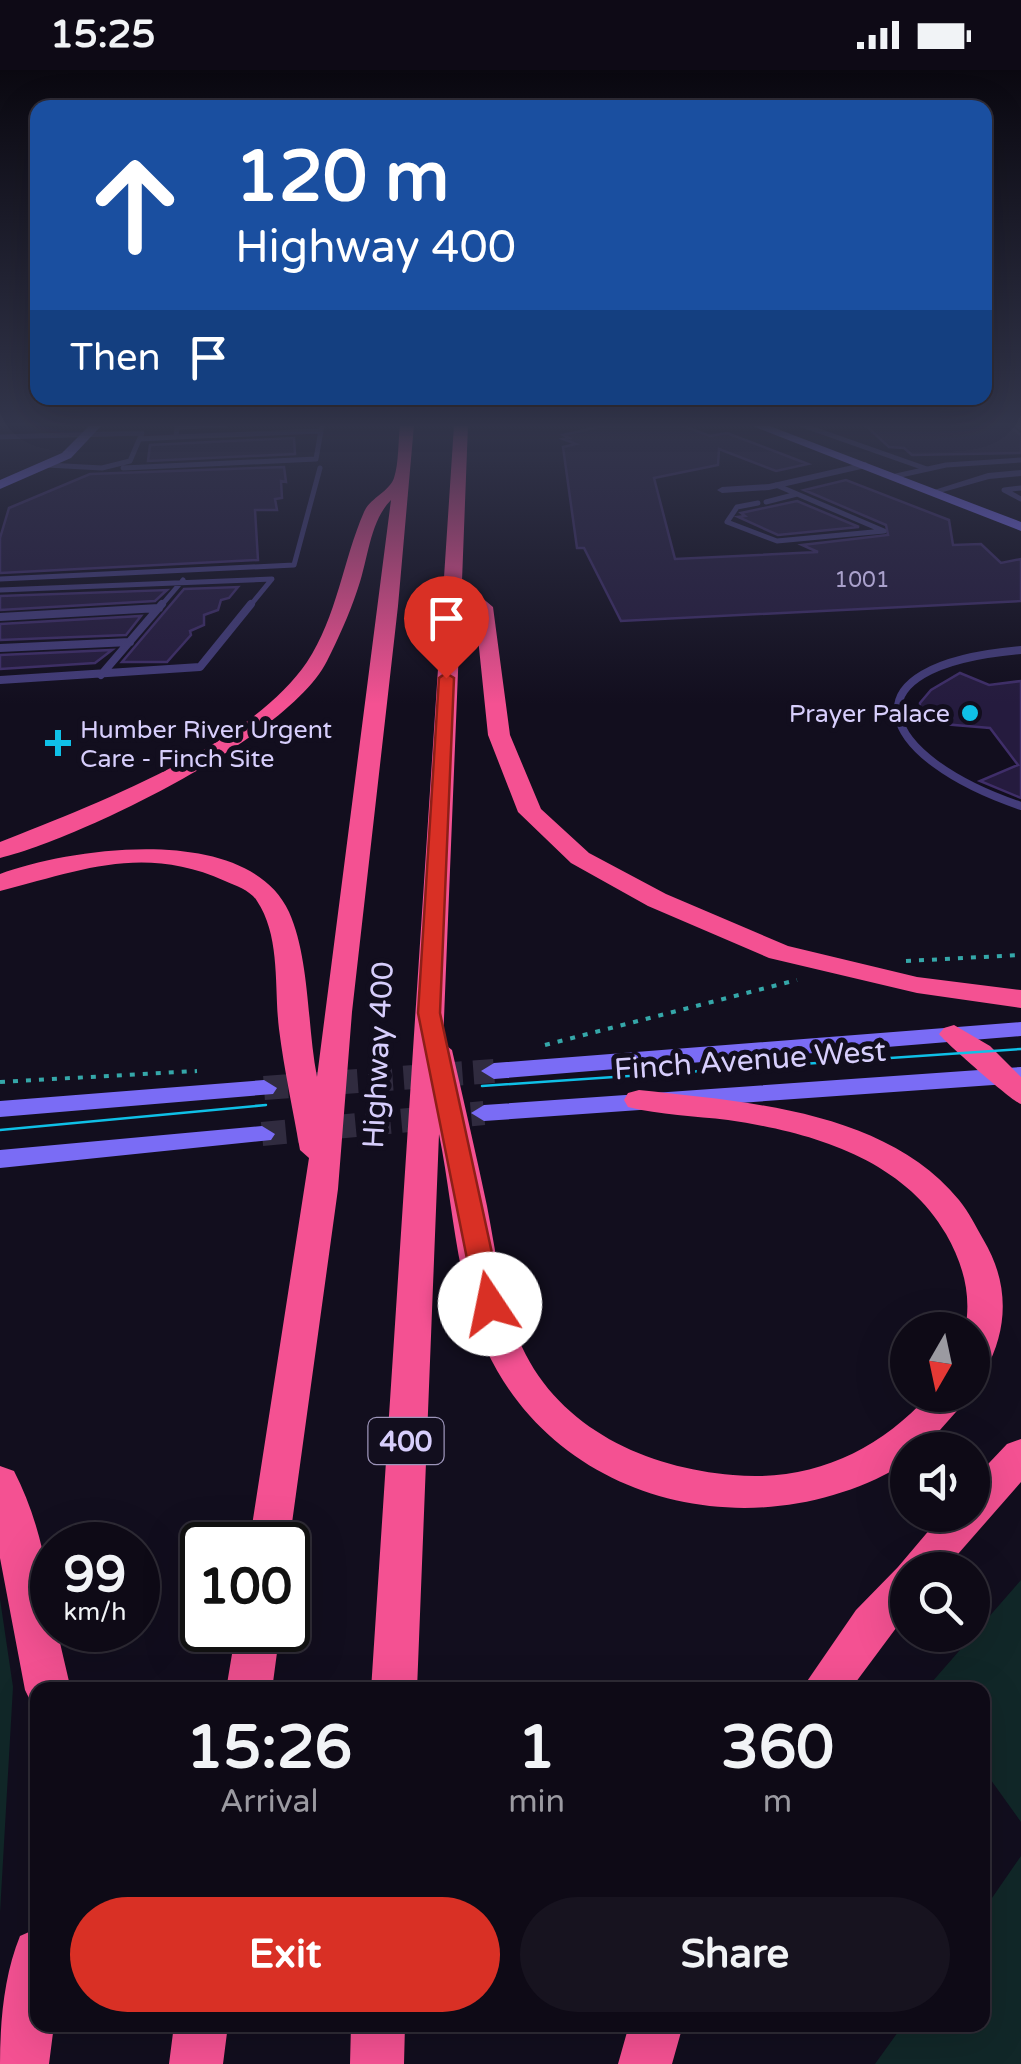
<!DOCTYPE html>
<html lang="en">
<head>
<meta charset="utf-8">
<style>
  body { margin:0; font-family:"Varela Round",sans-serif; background:#17131f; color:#f1f3f6; height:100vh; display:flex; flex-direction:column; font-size:38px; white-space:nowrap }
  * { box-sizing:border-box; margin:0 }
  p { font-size:32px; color:#9b9aa1 }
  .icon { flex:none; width:55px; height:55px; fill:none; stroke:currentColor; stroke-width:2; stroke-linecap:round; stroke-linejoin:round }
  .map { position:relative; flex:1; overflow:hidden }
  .panel { position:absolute; left:30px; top:1612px; width:960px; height:350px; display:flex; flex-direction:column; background:#0e0a16; border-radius:20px; box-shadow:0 10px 40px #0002,0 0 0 2px #2e2b35 }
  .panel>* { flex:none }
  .banner { position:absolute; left:30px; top:30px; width:962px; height:305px; border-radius:20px; box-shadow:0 10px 40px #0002,0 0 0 2px #2e2b35; background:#1a4fa0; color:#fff; overflow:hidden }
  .needle { width:65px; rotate:189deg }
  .tools { position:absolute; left:890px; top:1242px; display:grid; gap:20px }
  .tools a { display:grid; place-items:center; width:100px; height:100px; border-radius:50%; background:#0e0a16; box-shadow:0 10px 40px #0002,0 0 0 2px #2e2b35; font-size:50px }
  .speed { position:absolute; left:30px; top:1452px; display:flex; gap:20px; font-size:50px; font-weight:700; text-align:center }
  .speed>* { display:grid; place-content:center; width:130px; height:130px; border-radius:50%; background:#0e0a16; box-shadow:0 10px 40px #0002,0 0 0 2px #2e2b35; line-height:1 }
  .speed small { font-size:25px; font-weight:400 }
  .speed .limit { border:5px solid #111; border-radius:15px; background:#fff; color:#111 }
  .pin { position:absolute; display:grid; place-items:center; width:85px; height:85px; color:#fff; margin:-102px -42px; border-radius:50% 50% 50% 0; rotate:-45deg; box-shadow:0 0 10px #0007 }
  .pin .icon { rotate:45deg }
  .me { position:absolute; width:110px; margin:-55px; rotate:349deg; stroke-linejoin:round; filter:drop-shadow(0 0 8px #0008) }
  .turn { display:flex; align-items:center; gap:35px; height:210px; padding:0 40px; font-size:45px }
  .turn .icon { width:130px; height:130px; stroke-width:2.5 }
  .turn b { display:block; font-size:70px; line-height:85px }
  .then { display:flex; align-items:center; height:95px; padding:0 40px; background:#0003; gap:20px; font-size:38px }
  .eta { display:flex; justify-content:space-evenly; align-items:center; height:170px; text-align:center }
  .eta b { font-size:60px; font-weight:800; line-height:70px }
  .action { display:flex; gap:20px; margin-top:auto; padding:20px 40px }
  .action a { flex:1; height:115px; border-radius:60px; background:#d93025; color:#fff; font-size:40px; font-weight:800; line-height:115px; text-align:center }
  .action a+a { background:#17131f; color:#f1f3f6 }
  .status { display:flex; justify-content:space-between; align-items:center; height:70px; padding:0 50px; background:#0e0a16; direction:ltr }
  .status svg { height:28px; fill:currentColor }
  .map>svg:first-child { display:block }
</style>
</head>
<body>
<div class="status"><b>15:25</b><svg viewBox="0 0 49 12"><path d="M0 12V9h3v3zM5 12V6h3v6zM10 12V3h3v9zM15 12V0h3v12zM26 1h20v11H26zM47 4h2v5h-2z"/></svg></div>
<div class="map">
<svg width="1021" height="1994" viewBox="0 0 1021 1994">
  <rect width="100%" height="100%" fill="#120e1e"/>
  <path fill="#112728" d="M1021,1510v242l-38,-53 -1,-79h-57z
    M0,1529l13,88 -13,226z
    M1021,1786v208h-146l28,-39h79l1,-114z"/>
  <path fill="#251b3e" stroke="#3f2e69" stroke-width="2.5" d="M606,355h75l29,11 17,-3 81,31 -32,7 -57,-22 -1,16 -64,13 21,81 143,-7 -16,-7 86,-10 -2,-10 -82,-35 42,-10 103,40 4,25 28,-1 20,19 20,-4v42l-400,20 -37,-73h-7l-14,-101 13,-3 -13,-5 6,-1 -6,-3z
    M865,355h143l13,10v18l-109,2 -8,-7 -15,-1z
    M294,368l1,16 -147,7 2,-16z
    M284,397l2,15 -5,-1 1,17 -7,1 2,11h-22l3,50 -258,13v-35l9,-30 81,-34z
    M797,431l62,26 -81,8 -40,-18 7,-1 -4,-3z
    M238,517l-9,11 -8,2 -3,10 -14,5v10l-14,6 1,4 -24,27h-45l62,-73z
    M167,520l-12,11 -155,9v-14z
    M141,546l-15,19 -126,5v-16z
    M112,580l-17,13 -95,6v-14z
    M960,603l29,12 32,-4v117l-41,-17 38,-16 -28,-37 -71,-6 1,-19 11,-13z"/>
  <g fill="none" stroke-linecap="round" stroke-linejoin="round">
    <path stroke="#302b3f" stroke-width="24" stroke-dasharray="24 11" stroke-linecap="butt" d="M264,1018l230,-17
      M262,1064l222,-21"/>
    <path stroke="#35a7a9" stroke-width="4" stroke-dasharray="5 8" stroke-linecap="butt" d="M906,891l115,-6
      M545,975l252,-65
      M0,1012l197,-11"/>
    <path stroke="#433c7a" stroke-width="5" d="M225,355l-48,2 -1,10 144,-6
      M802,355l125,44
      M1018,355l3,3
      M0,367l142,-4 -12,28 -28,7 -55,-3
      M140,369l36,-2
      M123,398l193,-9 6,-34
      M896,406l50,-11 75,-5
      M1021,418l-17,2 17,9
      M766,432l31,-8
      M758,433l-21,4 -10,15 50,19 107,-10 -108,-46
      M0,509l294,-14 26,-97
      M0,520l272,-11 -23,28
      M160,537l23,-27"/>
    <path stroke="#433c7a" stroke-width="8" d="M0,547l159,-9
      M0,578l130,-6
      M1021,580c-185,16 -142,108 0,156
      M101,605l61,-71
      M0,610l200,-13 51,-63"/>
    <path fill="#433c7a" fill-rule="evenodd" d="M866,392l4,5 -101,23 -47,3 -5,-3 5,-3 47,-3z
      M1021,400v6l-32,3 -53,15 -5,-3 57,-18z"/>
    <path fill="#7a6cf5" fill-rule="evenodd" d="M90,355h12l-31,33 -71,31v-9l62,-27z
      M750,355h17l254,97v9z
      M1021,952v14l-527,43 -13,-8 13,-8z
      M1021,997v16l-537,38 -13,-8 13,-8z
      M264,1010l13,8 -4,6 -273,23v-16z
      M262,1056l13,8 -4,6 -271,28v-18z"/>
    <path fill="#f45192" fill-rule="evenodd" d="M400,355h14l-16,181 -46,406 -14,177 -50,363v-7h-39l60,-387 -9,-8c-7,-40 -16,-81 -21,-121 -5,-41 2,-92 -22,-128 -7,-11 -21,-15 -32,-20 -83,-37 -145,-10 -225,10v-17c74,-27 248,-51 289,38 21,47 18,114 28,165l74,-577c-22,22 -23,62 -34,91 -8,24 -19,48 -30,70 -38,76 -246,177 -327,197v-16c93,-37 249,-95 307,-180 30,-45 36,-102 57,-150 6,-14 25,-20 30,-34 5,-15 4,-37 6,-53z
      M454,355h14l-6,156 31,26 17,128 31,74 48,44 77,41 122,52 129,31 104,13v18l-104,-15 -148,-35 -121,-52 -77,-43 -53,-51 -30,-77 -13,-126 -14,-11 -18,445 9,7c12,52 24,104 35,156 9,47 15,97 35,141 38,82 125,121 211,128 78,7 144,-23 196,-80h42l-47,53 -16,2v11l-7,5c-145,84 -343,40 -415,-117 -30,-65 -33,-146 -47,-215l-22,556h-46z
      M954,955l36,21 31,31v27c-7,-1 -75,-61 -82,-70l5,-6z
      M639,1020c107,12 246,20 320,110 10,12 17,27 24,39 26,43 26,89 2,132l-13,4v-45h-7c7,-35 -2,-66 -19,-96 -44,-76 -136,-102 -218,-114 -33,-4 -68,-5 -100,-13l-4,-7 4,-7z
      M1021,1369v43l-77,88h-36v42l-58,78h-49l55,-80 42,-43 44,-52h30v-34l35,-37z
      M0,1396l14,5c24,46 38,107 38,159h5l14,60h-33v16l-6,-2 -7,-14 -25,-132z
      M236,1560h44l-8,60h-46z
      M38,1858v97h16l-5,39h-49c0,-42 4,-89 20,-128z
      M174,1955h54l-5,39h-54z
      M351,1955h54l-1,39h-54z
      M629,1955h54l-11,39h-54z"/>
    <path stroke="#0fc0e7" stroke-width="2.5" d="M482,1016l539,-37
      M0,1060l266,-25"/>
  </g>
  <linearGradient id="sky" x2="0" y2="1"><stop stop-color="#0a0810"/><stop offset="0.56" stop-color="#33364c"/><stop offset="1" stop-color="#33364c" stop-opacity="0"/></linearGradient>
  <rect width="1021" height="634" fill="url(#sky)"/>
  <path fill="#d93025" stroke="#8d1f18" stroke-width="2.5" d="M446,603l8,5 -14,335 63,291 -4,7h-19l-4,-7 -58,-291 21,-335z"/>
  <g fill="#0fc0e7" stroke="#120e1e" stroke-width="4">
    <circle cx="970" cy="643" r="10"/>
    <path d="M53 658h10v10h10v10h-10v10h-10v-10h-10v-10h10z"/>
  </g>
  <g text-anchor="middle" stroke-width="10" stroke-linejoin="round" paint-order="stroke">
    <g font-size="22" fill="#aaa1cc">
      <text x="862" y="517">1001</text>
    </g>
    <g font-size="25" fill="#d7cefc" stroke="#120e1e" text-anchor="end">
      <text x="950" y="652">Prayer Palace</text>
      <text x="80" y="668" text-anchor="start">Humber River Urgent<tspan x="80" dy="29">Care - Finch Site</tspan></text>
    </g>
    <rect fill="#120e1e" stroke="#9c94b9" stroke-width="2.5" x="368.5" y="1348" width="75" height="46" rx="8"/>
    <g font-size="28" font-weight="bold" fill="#d7cefc">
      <text x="406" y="1381">400</text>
    </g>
    <g font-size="30" fill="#d7cefc" stroke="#120e1e">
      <text transform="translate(378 985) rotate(-87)" y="10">Highway 400</text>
      <text transform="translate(750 990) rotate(-4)" y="10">Finch Avenue West</text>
    </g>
  </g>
</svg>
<div class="tools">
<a><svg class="needle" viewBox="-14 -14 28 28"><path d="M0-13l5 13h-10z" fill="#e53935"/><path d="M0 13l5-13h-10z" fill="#9b9aa1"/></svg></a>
<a><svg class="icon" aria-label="sound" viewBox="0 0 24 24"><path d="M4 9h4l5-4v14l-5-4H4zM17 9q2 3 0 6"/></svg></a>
<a><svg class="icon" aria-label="search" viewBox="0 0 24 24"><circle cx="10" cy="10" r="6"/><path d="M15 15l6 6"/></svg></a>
</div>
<div class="speed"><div>99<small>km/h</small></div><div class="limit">100</div></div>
<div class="pin" style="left:446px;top:608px;background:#d93025"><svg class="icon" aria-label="arrive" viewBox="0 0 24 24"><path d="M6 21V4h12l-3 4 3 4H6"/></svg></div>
<svg class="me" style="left:490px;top:1234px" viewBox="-20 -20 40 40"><circle r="19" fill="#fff"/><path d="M0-13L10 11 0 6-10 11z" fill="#d93025"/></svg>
<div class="banner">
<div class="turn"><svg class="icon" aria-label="ahead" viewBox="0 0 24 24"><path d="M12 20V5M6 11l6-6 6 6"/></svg><div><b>120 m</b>Highway 400</div></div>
<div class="then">Then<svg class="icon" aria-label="arrive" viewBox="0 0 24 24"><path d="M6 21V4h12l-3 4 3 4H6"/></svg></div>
</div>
<section class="panel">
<div class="eta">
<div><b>15:26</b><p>Arrival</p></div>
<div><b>1</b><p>min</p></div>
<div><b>360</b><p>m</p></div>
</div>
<div class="action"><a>Exit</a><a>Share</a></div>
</section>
</div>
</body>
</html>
